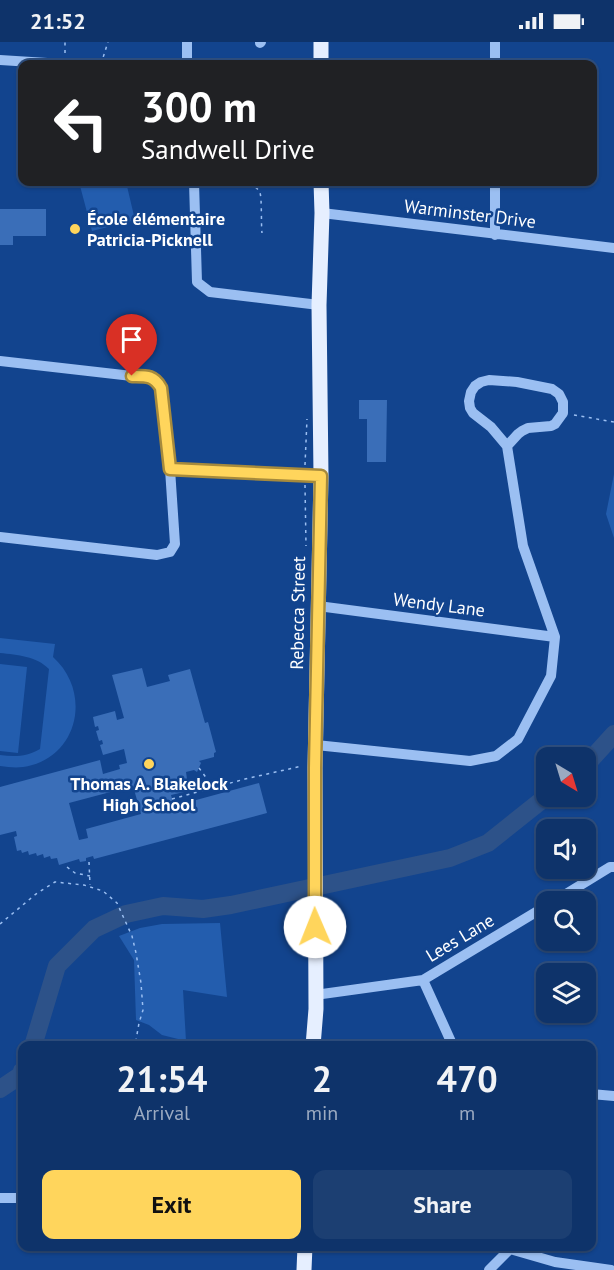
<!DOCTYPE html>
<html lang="en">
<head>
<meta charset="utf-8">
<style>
  body { margin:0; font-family:"PT Sans",sans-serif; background:#1c3f72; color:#f1f3f6; height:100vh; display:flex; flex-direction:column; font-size:22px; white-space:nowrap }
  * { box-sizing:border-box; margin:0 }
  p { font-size:20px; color:#9baac1 }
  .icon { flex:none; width:33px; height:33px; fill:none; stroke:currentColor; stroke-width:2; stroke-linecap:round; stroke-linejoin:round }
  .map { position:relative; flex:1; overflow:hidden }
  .panel { position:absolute; left:18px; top:999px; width:578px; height:210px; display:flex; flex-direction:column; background:#0e336a; border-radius:12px; box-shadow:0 2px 4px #0004,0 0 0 2px #2e4e7e }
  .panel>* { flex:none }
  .guide { position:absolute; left:18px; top:18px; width:579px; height:126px; border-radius:12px; box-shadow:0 2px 4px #0004,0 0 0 2px #2e4e7e; background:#202124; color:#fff; overflow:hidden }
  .needle { width:39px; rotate:142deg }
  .tools { position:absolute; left:536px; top:705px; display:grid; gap:12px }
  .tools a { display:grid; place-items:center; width:60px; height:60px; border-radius:12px; background:#0e336a; box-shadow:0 2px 4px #0004,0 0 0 2px #2e4e7e; font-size:30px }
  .pin { position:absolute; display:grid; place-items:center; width:51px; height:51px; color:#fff; margin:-62px -26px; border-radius:50% 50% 50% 0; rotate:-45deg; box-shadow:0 0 6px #0007 }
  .pin .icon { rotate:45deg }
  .me { position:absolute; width:66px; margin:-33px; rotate:359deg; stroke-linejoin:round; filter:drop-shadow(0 0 4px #0008) }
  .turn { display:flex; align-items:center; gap:21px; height:126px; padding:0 24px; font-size:27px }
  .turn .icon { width:78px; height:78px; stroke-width:2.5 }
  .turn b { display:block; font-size:42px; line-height:51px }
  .eta { display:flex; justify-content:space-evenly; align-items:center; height:102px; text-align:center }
  .eta b { font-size:36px; font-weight:800; line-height:42px }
  .cta { display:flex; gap:12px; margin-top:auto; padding:12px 24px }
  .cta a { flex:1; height:69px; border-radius:12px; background:#ffd55c; color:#111; font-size:24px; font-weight:800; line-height:69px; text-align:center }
  .cta a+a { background:#1c3f72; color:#f1f3f6 }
  .status { display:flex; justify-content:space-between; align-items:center; height:42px; padding:0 30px; background:#0e336a; direction:ltr }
  .status svg { height:16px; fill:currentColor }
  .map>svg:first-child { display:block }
</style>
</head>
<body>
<div class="status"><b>21:52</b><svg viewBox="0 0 49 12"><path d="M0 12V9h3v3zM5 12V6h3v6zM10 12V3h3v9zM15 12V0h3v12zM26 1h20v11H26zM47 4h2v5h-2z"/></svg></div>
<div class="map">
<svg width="614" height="1228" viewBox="0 0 614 1228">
  <rect width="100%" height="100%" fill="#12448e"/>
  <path fill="#235dae" d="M79,140h47l9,38 -43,11z
    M614,432v64l-8,-24z
    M0,596l55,6 -2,13c40,36 25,102 -30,110 -8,1 -15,0 -23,-1v-11c14,2 27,2 40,-6l9,-80c-13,-13 -31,-14 -49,-16z
    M0,622l27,3 -9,86 -18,-2z
    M220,881l7,74 -44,-7 3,51 -24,-6 -13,-10 -13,-5 -2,-60 -15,-24 21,-8 22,-4z"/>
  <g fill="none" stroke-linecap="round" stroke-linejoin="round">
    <path stroke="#2d5289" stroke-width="18" d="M585,724l29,-32
      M33,1004l24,-80 37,-37 32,-15 37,-8 40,3 28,-4 219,-47 38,-15 59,-47
      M0,1047l21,-14 1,-4"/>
  </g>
  <path fill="#3a6eb8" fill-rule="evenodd" d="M0,167h46v27h-33v9h-13z
    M359,358h28l-1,62h-19v-43h-8z
    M142,626l5,19 23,-6 -2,-6 22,-6 15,54 3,-1 8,30 -2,1v4l-15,4 2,2 -4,9 -3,-2 -8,2 2,14 -5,1 1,5 -13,3 3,11 85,-23 8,30 -173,46 -1,-3 -7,2v3l-6,1 -1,-3 -20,6 -2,-7 -6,1 -1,-3 -6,2 -1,-4 -6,2 -1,-3 -7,2 -1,-4 -6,2 -1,-3 -4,1 -3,-14 3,-1 -1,-5 -16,4v-48l100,-27 3,14 17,-5 -1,-4 8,-2 -3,-14 -21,6 -3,-10 3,-1 -1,-4 -3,1 -3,-10 3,-1 -1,-4 -3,1 -2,-10 22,-6 2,9 7,-2 -12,-43zM133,744l8,28 -55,15 2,9 -9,2 -10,-37z"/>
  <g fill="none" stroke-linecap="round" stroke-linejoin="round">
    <path stroke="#9bbff2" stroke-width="1.5" stroke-dasharray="3 4.5" stroke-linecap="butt" d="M65,11v-11
      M101,22l7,-22
      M234,140c9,1 23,2 26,11 2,5 1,33 2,40
      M574,373l40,7
      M305,423l2,-46
      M305,443l1,61
      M199,726l14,19
      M172,757l73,-20 57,-13
      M89,820l1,23
      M67,825l8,6 15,3
      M0,882l36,-30 19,-12 29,3 19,6 14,12 15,33 4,17 5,30 2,27 -4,13 -4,23"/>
    <path stroke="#9bbff2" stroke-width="10" d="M187,0v22
      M495,0v22
      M260,1l1,-1
      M0,18l63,4
      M194,140l3,100 13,10 109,13
      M322,171l292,35
      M495,193v-53
      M0,319l132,15c14,0 22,-1 29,12l9,81 5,75 -5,8 -13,3 -157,-18
      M170,427l151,7
      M318,564l237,31
      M316,703l154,16 26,-5 22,-17 33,-63 4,-39 -32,-91 -16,-100 -16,-19 -18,-14 -3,-5 -1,-7 2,-9 4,-6 6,-4 8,-2 28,2 35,7 7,5 4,8v11l-8,11 -4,2 -23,2 -6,3 -4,3 -11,12
      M553,860l57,-35h4
      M423,938l30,66
      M315,953l108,-15 123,-74
      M591,1052l23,2
      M0,1156h22
      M489,1228l21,-21 45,13 56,8"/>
    <path stroke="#e6efff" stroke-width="15" d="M321,22v-22
      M313,1004l3,-37 -1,-241 6,-292 -2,-171 3,-92 -1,-31
      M304,1228l1,-24"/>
  </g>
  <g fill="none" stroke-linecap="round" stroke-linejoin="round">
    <g stroke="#a68a3c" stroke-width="15">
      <path id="route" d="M132,334c14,0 22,-1 29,12l9,81 151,7 -6,292v159"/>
    </g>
    <use href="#route" stroke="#ffd55c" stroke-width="10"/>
  </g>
  <g fill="#ffd55c" stroke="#12448e" stroke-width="2">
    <circle cx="75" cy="187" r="6"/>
    <circle cx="149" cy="722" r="6"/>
  </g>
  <g text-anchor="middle" stroke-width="5" stroke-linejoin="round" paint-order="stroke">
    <g font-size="18" fill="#fff" stroke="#12448e">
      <text transform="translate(470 172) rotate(7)" y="6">Warminster Drive</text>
      <text transform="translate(439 563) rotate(7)" y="6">Wendy Lane</text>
      <text transform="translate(298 571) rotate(-89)" y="6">Rebecca Street</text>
      <text transform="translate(460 896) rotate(-31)" y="6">Lees Lane</text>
    </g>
    <g font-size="18" font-weight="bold" fill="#fff" stroke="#12448e" text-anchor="start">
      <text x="87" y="183">École élémentaire<tspan x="87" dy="21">Patricia-Picknell</tspan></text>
      <text x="149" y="748" text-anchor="middle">Thomas A. Blakelock<tspan x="149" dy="21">High School</tspan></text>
    </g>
  </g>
</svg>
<div class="tools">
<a><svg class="needle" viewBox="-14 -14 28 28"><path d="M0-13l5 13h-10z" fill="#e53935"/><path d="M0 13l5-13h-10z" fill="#9baac1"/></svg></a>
<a><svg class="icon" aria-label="sound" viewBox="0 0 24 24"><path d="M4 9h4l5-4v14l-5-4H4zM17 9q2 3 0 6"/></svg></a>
<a><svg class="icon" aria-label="search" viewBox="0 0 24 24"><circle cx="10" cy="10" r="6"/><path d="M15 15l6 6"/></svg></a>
<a><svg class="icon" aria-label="layers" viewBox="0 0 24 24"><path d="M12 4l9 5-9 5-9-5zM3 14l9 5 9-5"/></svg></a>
</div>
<div class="pin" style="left:132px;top:334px;background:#d93025"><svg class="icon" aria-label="arrive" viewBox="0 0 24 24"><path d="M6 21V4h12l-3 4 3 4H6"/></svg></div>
<svg class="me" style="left:315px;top:885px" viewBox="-20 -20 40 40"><circle r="19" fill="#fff"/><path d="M0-13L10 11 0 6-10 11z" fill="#ffd55c"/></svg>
<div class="guide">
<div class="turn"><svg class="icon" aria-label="left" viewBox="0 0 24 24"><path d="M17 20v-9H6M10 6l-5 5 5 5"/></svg><div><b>300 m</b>Sandwell Drive</div></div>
</div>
<section class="panel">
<div class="eta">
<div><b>21:54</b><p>Arrival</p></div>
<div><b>2</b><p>min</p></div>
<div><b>470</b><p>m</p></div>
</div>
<div class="cta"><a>Exit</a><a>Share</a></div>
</section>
</div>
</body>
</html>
